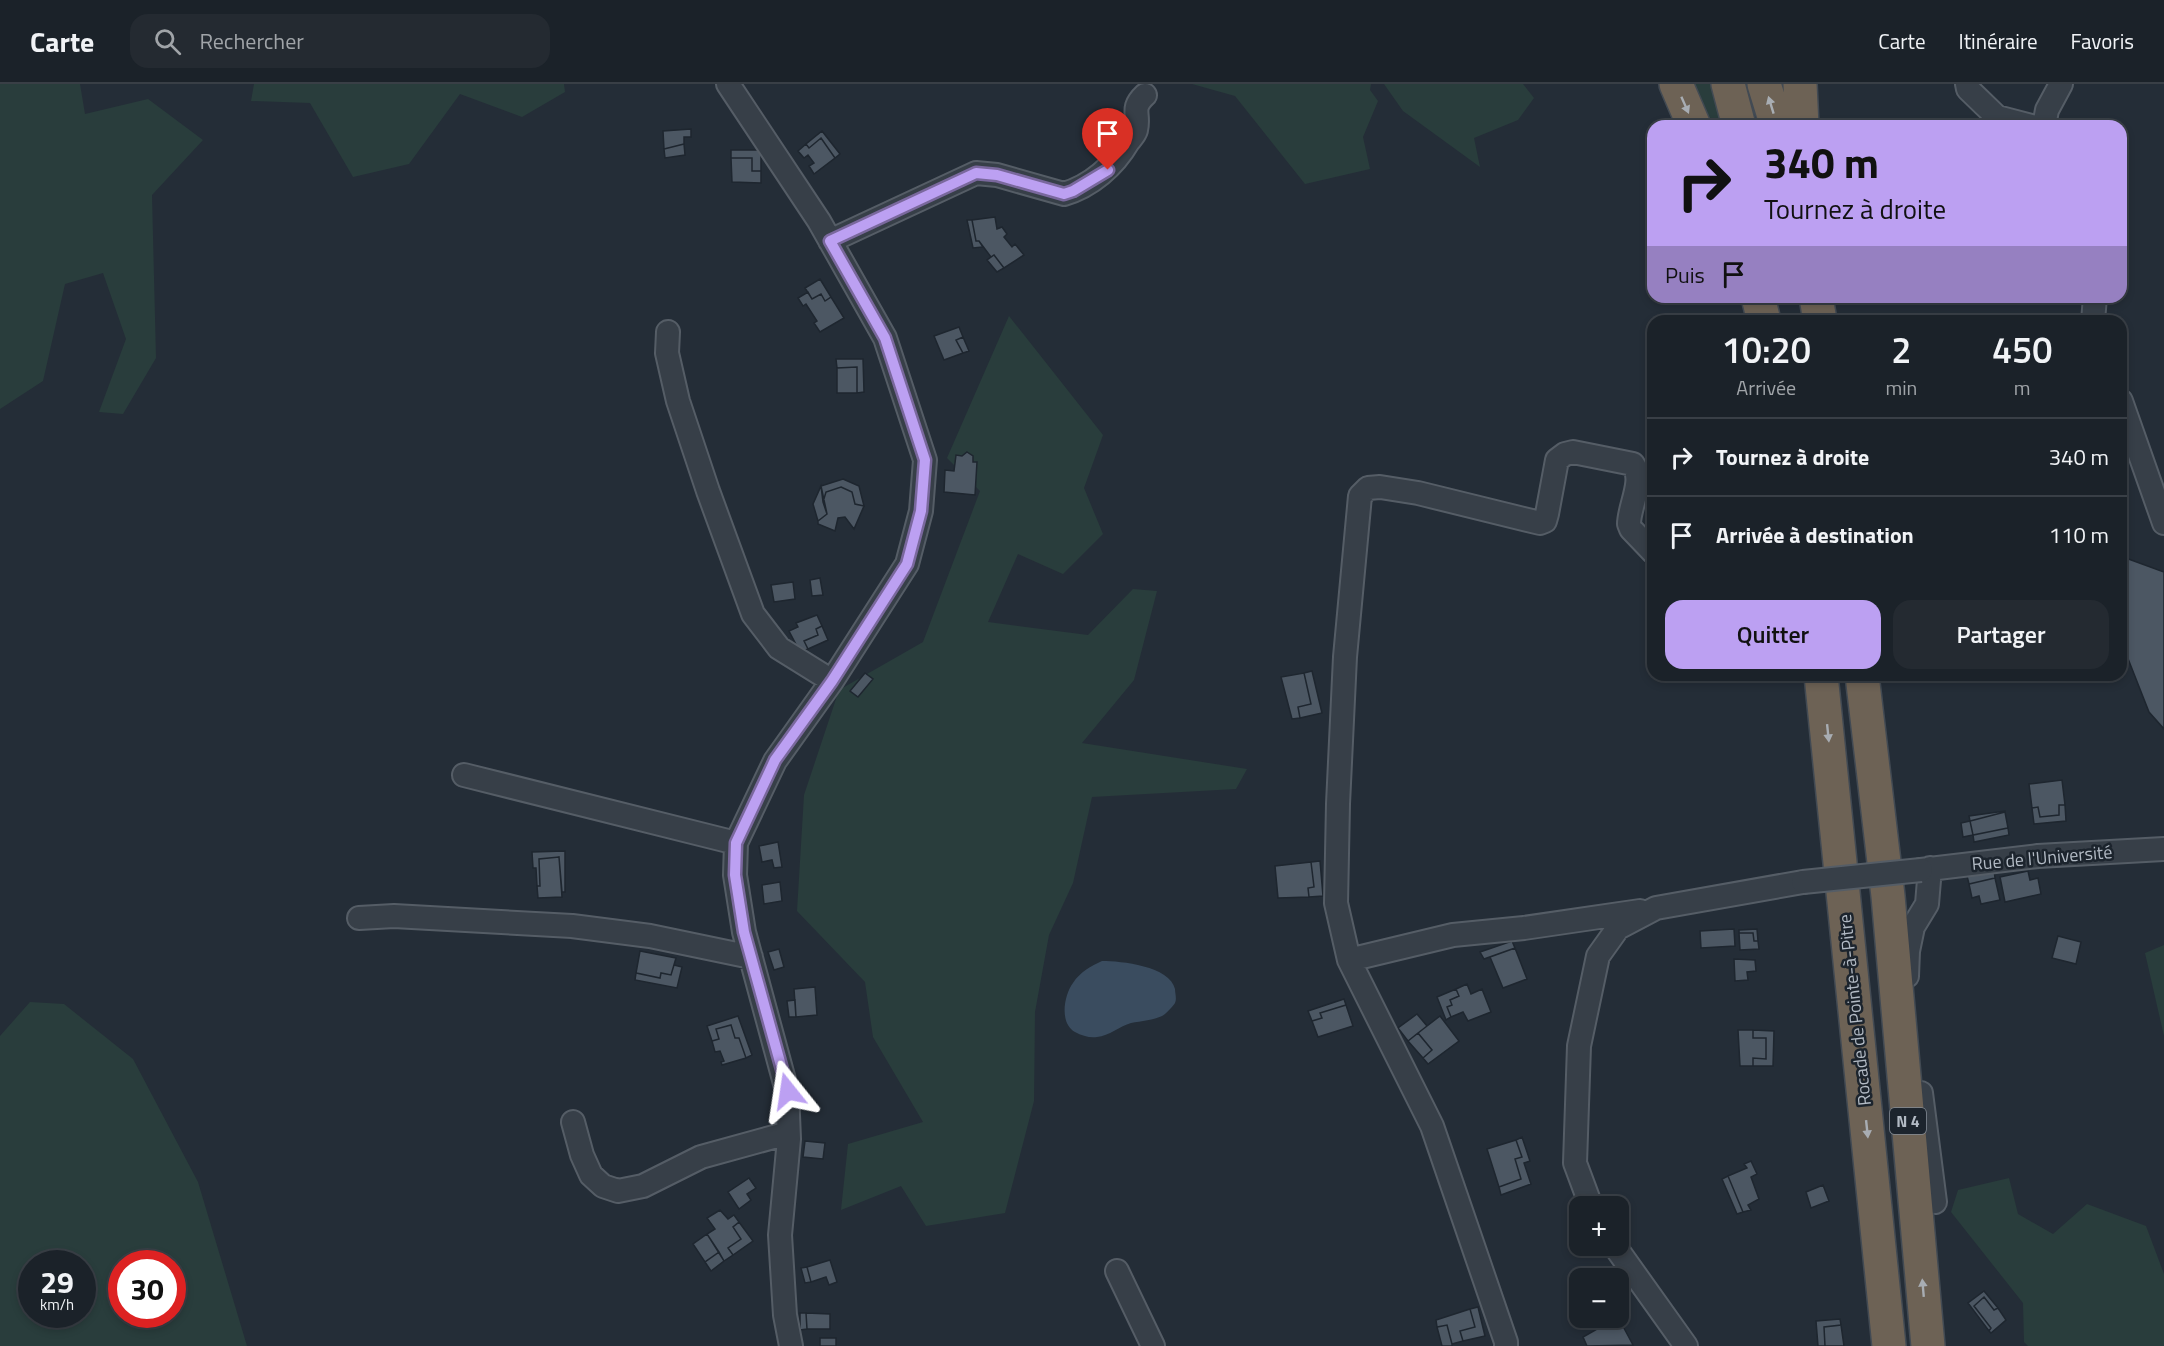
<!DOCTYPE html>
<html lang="fr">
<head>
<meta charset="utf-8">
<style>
  body { margin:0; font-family:"Titillium Web",sans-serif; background:#242a31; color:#f1f3f6; height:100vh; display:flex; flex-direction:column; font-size:22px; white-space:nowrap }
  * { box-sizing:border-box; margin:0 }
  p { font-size:20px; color:#a0a4a8 }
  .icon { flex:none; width:33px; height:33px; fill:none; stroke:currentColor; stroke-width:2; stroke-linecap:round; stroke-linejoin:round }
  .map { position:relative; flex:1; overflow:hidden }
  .sheet { position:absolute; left:1647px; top:231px; width:480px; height:366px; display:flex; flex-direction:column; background:#1b2229; border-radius:18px; box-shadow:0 3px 9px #0003,0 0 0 2px #393f46 }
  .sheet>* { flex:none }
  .banner { position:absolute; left:1647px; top:36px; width:480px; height:183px; border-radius:18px; box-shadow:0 3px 9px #0003,0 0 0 2px #393f46; background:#bca0f2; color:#111; overflow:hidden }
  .controls { position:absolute; left:1569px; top:1112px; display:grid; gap:12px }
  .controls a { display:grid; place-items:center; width:60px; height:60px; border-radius:12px; background:#1b2229; box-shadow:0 3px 9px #0003,0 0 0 2px #393f46; font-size:30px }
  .speed { position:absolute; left:18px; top:1166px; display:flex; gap:12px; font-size:30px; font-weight:700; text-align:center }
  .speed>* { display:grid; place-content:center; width:78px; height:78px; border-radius:50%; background:#1b2229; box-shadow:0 3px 9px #0003,0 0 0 2px #393f46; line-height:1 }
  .speed small { font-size:15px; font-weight:400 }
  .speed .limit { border:9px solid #d22; background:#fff; color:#111 }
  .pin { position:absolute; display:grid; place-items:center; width:51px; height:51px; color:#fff; margin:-62px -26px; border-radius:50% 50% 50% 0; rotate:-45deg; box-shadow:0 0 6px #0007 }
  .pin .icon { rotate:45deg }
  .me { position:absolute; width:66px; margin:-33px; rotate:345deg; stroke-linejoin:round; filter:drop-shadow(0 0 4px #0008) }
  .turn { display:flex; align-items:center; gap:21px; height:126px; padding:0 18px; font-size:27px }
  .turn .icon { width:78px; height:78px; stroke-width:2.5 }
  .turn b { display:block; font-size:42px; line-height:51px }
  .then { display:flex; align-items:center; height:57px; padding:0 18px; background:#0003; gap:12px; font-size:22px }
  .eta { display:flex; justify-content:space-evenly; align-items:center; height:102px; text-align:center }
  .eta b { font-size:36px; font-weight:600; line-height:42px }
  .action { display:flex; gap:12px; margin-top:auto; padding:12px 18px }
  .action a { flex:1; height:69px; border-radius:18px; background:#bca0f2; color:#111; font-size:24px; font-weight:600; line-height:69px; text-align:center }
  .action a+a { background:#242a31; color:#f1f3f6 }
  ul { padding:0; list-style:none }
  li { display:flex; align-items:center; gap:18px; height:78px; padding:0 18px; border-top:2px solid #393f46 }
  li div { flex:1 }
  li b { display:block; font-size:22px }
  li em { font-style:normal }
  header { display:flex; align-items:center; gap:36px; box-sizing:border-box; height:84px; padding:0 30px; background:#1b2229; border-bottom:2px solid #393f46 }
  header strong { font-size:28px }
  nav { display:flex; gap:33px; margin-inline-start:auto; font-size:21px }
  .search { width:420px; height:54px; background:#242a31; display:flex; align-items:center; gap:15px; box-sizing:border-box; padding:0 21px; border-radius:18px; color:#a0a4a8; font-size:22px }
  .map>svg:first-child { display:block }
</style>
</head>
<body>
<header>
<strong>Carte</strong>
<div class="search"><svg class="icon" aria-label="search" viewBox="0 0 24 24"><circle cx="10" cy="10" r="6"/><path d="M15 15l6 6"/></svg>Rechercher</div>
<nav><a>Carte</a><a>Itinéraire</a><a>Favoris</a></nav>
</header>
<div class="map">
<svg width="2164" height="1262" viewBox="0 0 2164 1262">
  <rect width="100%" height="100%" fill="#242d37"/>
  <path fill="#293d3c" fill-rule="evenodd" d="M0,0h80l5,30 63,-15 55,41 -51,55 4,163 -33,56 -24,-2 27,-73 -23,-66 -38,11 -22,97 -43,28z
    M254,0h310l1,8 -43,25 -62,-23 -51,70 -56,13 -43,-74 -59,-2z
    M1192,0h179l-1,6 8,11 -15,36 7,32 -65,15 -70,-88z
    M1384,0h139l11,14 -16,22 -44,18 6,29 -77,-56z
    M1686,0h26l12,42h-22z
    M1009,232l94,119 -19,53 19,46 -40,40 -45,-20 -30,68 100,13 45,-46 24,2 -23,89 -52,63 165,26 -11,20 -144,8 -19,86 -24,52 -14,77 -1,89 -29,112 -79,13 -25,-40 -60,24 7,-66 75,-22 -50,-85 -8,-55 -68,-71 7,-116 35,-105 84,-48 57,-151 -33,-33z
    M2164,861v91l-19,-83z
    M30,918l34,2 69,55 65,123 49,164h-247v-310zM32,1179h50v51h-50zM122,1179h50v51h-50z
    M2009,1094l9,36 35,20 34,-30 59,22 18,48v72h-136l-4,-4 -1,-39 -72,-91 7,-22z"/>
  <path fill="#3a4c5f" d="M1102,877c19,0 68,5 73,28 0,4 2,10 0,14 -2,3 -10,12 -13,13 -8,4 -21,5 -31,7 -11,3 -22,13 -34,14 -7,1 -15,-1 -22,-5 -16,-9 -11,-37 -2,-49 7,-11 18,-17 29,-22z"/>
  <path fill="#4c5763" stroke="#1e262f" stroke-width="1.5" d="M691,45v8h-7v7l-20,5 -1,-18z
    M822,47l18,23 -5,4 -14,-20 -12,10 -3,-4z
    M821,54l14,20 -21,16 -5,-8 5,-3 -6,-8 -4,3 -6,-7 8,-7 3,4z
    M684,60l1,11 -20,3 -1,-9z
    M731,66h30v21h-9v-13h-21z
    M731,74h21v13h9v12l-29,-1z
    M995,133l2,12 5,-2 5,7 -3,3 8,10 3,-3 9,11 -20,13 -10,-13 -3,2 -12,-16h-3l-4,-21z
    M967,136h5l4,21h3l4,6 -10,1z
    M994,171l10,13 -7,4 -10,-12z
    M820,195l11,18 -6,4 -4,-7 -9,5 -7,-11z
    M808,208l4,7 9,-5 4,7 6,-4 13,21 -24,14 -6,-9 3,-2 -11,-17 -3,2 -5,-8z
    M959,243l4,10 -7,3 7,13 -19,7 -10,-24z
    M963,253l6,14 -6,2 -7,-13z
    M836,275h27l1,33 -7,1v-26l-20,1z
    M857,283v26h-20v-25z
    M967,368l6,4v6h4l-2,33 -31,-3 1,-22 9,1 2,-16 6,1z
    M843,395l16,7 5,20 -9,-2 -3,-12 -11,-5 -15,5 -3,10 -2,-16z
    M821,402l6,28 -9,7 -5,-17z
    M841,403l11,5 3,12 9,2 -10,23 -9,-12 -7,1 -3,13 -17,-7v-3l9,-7 -4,-12 3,-10z
    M2123,473l41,15v157l-15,-17 -24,-61 1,-3 -4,-51z
    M820,494l3,17 -11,1 -2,-16z
    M793,498l2,17 -21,3 -3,-17z
    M817,531l5,11 -6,3 2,6 -14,6 4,8 -8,3 -11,-21 9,-4 -2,-4z
    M822,542l6,14 -20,9 -4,-8 14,-6 -2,-6z
    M1312,587l10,42 -22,5 -2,-11 13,-3 -7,-31z
    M865,589l8,6 -15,18 -8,-6z
    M1304,589l7,31 -13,3 2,11 -8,1 -11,-42z
    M2062,696l3,25h-6v10l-19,2 -2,-10 -6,1 -3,-24z
    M2059,721h6l1,16 -32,3 -2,-16 6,-1 2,10 19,-2z
    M2005,727v1l-35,9 -1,-5z
    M2005,728l3,16 -35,7 -3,-14z
    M1970,737l3,14 -10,2 -2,-14z
    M2008,744l1,7 -35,7 -1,-7z
    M778,758l4,25 -8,1 -2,-8 -10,2 -3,-16z
    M565,767v41h-3l-3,-35 -20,2 1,27h-3l-1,-18h-3l-1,-16z
    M559,773l3,40 -24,1 -1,-12h3l-1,-27z
    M1320,777l3,35 -14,1 -1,-9 6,-1 -3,-25z
    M1311,778l3,25 -6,1 1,9 -31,1 -3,-32z
    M1994,786l1,8 -26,6 -2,-8z
    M2028,787l2,9 8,-2 3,16 -36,8 -5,-25z
    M1995,794l5,22 -19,4 -2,-8 -7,2 -3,-14z
    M780,798l2,19 -18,3 -2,-19z
    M1734,845l1,17 -34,2 -1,-17z
    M1757,845l1,12h-4l-1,-8h-14v-3z
    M1739,849h14l1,8h4l1,8 -19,1z
    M2058,852l23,6 -5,22 -24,-6z
    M1512,857l3,7 -31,11 -4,-7z
    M1515,864l12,31 -24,9 -13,-31z
    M779,865l5,18 -10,3 -6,-18z
    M640,867l36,7 -5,17 -10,-2 -1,5 -24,-5z
    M1734,875l21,1 1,11 -9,1 1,8 -13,1z
    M674,881l8,2 -5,21 -42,-8 1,-7 24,5 1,-5 10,2z
    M1467,900l4,10 11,-5 9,23 -23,9 -5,-9 -12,5 -4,-10 5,-2 -2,-5 9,-4 -3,-7z
    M815,903l2,28 -21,2 -2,-28z
    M1456,905l3,7 -9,4 2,5 -5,2 4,10 -5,3 -9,-23z
    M1344,915l2,6 -26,8 2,5 -10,3 -4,-10z
    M795,916l1,17h-7l-2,-16z
    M1346,921l7,21 -35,11 -6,-16 10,-3 -2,-5z
    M1417,930l10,12 -19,15 -10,-13z
    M738,932l14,39 -6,3 -7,-20h-4l-4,-13 -15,4 3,10 -7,2 -5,-15z
    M1440,932l19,25 -31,23 -5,-6 9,-8 -14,-17z
    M731,941l4,13h4l7,20 -24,7 -1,-3 3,-1 -4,-10 -5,1 -3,-11 7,-2 -3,-10z
    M1738,946h15v8h13v21l-13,-1v8h-13z
    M1753,946l21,1 -1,35h-20v-8l13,1v-21h-13z
    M1418,949l14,17 -9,8 -15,-17z
    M1522,1053l8,24 -6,2 7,21 -30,11 -2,-8 22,-8 -6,-20 7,-2 -6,-17z
    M1516,1056l6,17 -7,2 6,20 -22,8 -12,-38z
    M805,1057l20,2 -2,16 -20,-2z
    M1751,1077l6,13 -6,3 8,22 -11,6 3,5 -8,2 -15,-36 19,-8 -3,-4z
    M1728,1092l15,36 -6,2 -15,-35z
    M749,1094l7,10 -9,6 4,6 -12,9 -11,-17z
    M1823,1101l6,16 -18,7 -5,-16z
    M720,1126l8,9 6,-4 5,7 -6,5 8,12 -13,9 5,7 -9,6 -17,-27 8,-5 -8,-11z
    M739,1138l14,19 -20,14 -5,-7 13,-9 -8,-12z
    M707,1150l12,18 -14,10 -12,-18z
    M719,1168l5,9 -13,10 -6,-9z
    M830,1176l7,22 -8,3 -3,-8 -15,5 -4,-15z
    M807,1183l4,15 -6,1 -4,-15z
    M1984,1207l14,17 -4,2 -10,-13 -10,9 17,22 -2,3 -21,-28z
    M1984,1213l10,13 4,-2 8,12 -15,13 -2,-2 2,-3 -17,-22z
    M1478,1223l7,29 -22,5 -3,-10 15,-4 -5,-18z
    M1470,1225l5,18 -15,4 3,10 -11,3 -5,-19 -10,2 -1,-7z
    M800,1229h6l1,16 -7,1z
    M806,1229l24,1v15h-23z
    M1618,1233l15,28 -46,1 -4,-9z
    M1840,1235l1,6 -17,2 1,19h-7l-2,-25z
    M1447,1241l5,19v2h-10l-5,-19z
    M1841,1241l3,21h-19l-1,-19z
    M820,1254h16v8h-16z"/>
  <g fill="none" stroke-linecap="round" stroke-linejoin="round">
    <g stroke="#555d66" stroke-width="26">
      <path id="minor" d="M728,0l91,137 66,117 40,122 -4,51 -14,53 -75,117 -57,80 -39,82 -1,32 9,57 43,159 2,48 -9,96 5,80 6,31
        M1967,0l1,5 29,28 34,9
        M2044,42l3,-16 14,-26
        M830,157l146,-68 21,2 67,19c27,-8 50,-28 64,-52 3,-4 7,-8 8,-12 4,-16 -6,-21 9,-35
        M2093,237l2,-24
        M668,248l-1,21 11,48 30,90 45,123 26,34 53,33
        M2121,317l43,122
        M464,691l272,68
        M1921,786l117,-14 126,-7
        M359,834l35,-2 178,10 78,10 101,21
        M1349,876l104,-25 71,-7 116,-17
        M1907,892l1,-25 5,-24 14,-23 3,-36
        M1921,1009l14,109
        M573,1038l9,33 9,20 12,11 15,5 25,-5 58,-29 87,-24
        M1591,1122l-16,-43 4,-117 19,-90 20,-28 38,-20 147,-26
        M1614,1161l72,101
        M1117,1187l36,75
        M1506,1262v-4l-74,-216 -83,-166 -13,-57 2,-99 7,-147 15,-161 8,-8 12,-1 38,6 122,30 5,-2 2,-7 10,-54 8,-6 8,-2 60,12c12,16 -4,42 -4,60l2,5 22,23"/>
    </g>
    <g stroke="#424a53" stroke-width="36">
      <path id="highway" d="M1676,0l18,42
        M1728,0l11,42
        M1764,0l13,42
        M1800,0l2,42
        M1758,213l6,24
        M1816,213l4,24
        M1821,591l68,671
        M1862,591l26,221 40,450"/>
    </g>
    <use href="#minor" stroke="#373f48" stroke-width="22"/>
    <use href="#highway" stroke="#6d6255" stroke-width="33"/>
    <g stroke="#555d66" stroke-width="26" stroke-linecap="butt">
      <path id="minor-bridge" d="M1803,798l118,-12"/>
    </g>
    <use href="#minor-bridge" stroke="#373f48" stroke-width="22"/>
  </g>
  <defs><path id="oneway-solid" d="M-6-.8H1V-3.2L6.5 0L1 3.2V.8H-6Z" transform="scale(1.5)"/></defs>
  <g fill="#a8adb3">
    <use href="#oneway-solid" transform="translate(1685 21) rotate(66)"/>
    <use href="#oneway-solid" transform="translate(1771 21) rotate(-107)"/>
    <use href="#oneway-solid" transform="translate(1828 649) rotate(84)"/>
    <use href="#oneway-solid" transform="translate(1867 1045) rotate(84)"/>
    <use href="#oneway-solid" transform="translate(1923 1204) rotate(-95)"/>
  </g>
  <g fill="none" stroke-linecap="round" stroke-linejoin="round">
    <g stroke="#7a689d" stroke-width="15">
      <path id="route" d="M788,1007l-44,-159 -9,-57 1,-32 39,-83 57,-79 75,-117 14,-53 4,-51 -40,-122 -55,-97 146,-68 21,2 67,19 9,-3 35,-21"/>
    </g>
    <use href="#route" stroke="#bca0f2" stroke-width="10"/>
  </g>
  <g text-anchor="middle" stroke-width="5" stroke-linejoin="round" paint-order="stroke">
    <rect fill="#1c242d" stroke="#858d97" stroke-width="1.5" x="1890" y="1024" width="36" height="26" rx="4.5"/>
    <g font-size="16" font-weight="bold" fill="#b2bac4">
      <text x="1908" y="1043">N 4</text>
    </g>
    <g font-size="18" fill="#b2bac4" stroke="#1c242d">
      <text transform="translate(2042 774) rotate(-5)" y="6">Rue de l'Université</text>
      <text transform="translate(1855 926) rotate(-96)" y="6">Rocade de Pointe-à-Pitre</text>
    </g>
  </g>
</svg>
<div class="controls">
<a>+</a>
<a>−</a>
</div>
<div class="speed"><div>29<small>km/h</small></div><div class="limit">30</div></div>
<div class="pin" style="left:1108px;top:86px;background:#d93025"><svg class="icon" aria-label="arrive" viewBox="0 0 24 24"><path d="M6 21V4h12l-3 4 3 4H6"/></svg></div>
<svg class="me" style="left:788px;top:1007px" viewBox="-20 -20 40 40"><path d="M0-17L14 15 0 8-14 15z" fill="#bca0f2" stroke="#fff" stroke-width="4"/></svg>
<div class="banner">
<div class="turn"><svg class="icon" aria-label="right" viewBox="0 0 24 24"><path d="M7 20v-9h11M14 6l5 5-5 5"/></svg><div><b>340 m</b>Tournez à droite</div></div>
<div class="then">Puis<svg class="icon" aria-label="arrive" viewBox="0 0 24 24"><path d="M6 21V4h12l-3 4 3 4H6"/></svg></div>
</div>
<section class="sheet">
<div class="eta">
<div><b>10:20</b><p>Arrivée</p></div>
<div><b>2</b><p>min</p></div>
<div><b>450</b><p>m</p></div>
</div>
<ul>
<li><svg class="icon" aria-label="right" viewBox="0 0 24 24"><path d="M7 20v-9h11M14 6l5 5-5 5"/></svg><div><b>Tournez à droite</b></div><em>340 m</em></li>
<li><svg class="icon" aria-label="arrive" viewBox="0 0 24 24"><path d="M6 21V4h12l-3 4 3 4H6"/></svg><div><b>Arrivée à destination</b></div><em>110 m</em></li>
</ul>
<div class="action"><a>Quitter</a><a>Partager</a></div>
</section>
</div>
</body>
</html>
